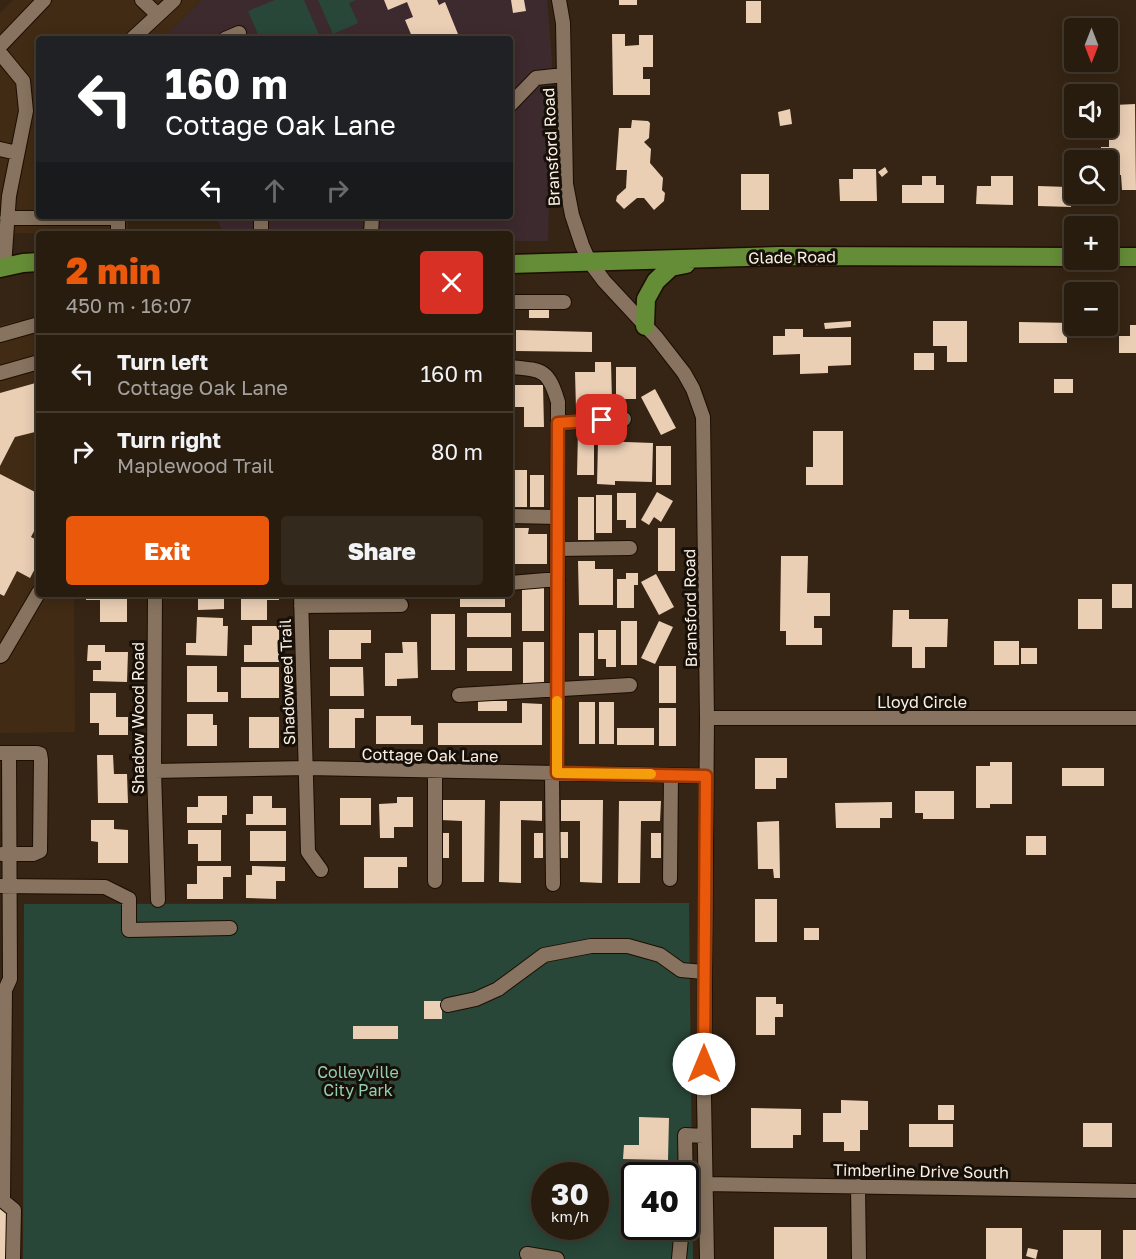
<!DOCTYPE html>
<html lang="en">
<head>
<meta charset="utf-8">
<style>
  body { margin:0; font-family:"Golos Text",sans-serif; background:#34291d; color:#f1f3f6; height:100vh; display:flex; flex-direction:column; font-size:22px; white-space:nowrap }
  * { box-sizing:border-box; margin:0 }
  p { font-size:20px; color:#a5a19e }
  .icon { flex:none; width:33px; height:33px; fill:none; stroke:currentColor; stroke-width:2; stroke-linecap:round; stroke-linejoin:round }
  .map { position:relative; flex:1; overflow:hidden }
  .sheet { position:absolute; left:36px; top:231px; width:477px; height:366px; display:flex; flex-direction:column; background:#281c0f; border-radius:6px; box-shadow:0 3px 15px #0003,0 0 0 2px #443a2f }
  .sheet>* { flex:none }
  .hud { position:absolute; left:36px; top:36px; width:477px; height:183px; border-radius:6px; box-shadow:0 3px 15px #0003,0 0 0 2px #443a2f; background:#202124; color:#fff; overflow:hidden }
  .needle { width:39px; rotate:180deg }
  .tools { position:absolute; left:1064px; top:18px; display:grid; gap:12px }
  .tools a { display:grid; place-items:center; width:54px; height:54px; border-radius:6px; background:#281c0f; box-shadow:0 3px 15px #0003,0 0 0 2px #443a2f; font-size:30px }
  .speed { position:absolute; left:531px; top:1162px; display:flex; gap:12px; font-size:30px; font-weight:700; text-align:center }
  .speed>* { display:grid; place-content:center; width:78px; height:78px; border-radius:50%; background:#281c0f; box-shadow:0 3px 15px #0003,0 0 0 2px #443a2f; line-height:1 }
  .speed small { font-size:15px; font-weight:400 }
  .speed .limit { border:3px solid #111; border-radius:9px; background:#fff; color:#111 }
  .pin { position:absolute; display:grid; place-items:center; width:51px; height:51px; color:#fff; margin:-26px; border-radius:12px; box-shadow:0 3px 9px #0006 }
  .me { position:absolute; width:66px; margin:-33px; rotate:0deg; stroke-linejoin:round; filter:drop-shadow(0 0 4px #0008) }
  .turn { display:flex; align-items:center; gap:21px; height:126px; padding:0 30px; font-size:27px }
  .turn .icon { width:78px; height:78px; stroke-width:2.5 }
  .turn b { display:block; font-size:42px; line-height:51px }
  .lanes { display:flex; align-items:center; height:57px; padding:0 30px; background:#0003; justify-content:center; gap:30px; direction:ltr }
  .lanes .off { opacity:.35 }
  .round { display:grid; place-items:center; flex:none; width:63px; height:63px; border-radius:6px; background:#34291d }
  .overview { display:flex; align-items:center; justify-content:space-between; height:102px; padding:0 30px }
  h1 { font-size:36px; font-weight:800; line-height:45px; color:#ea580c }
  .primary-button { display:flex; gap:12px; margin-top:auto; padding:12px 30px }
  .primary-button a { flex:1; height:69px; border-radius:6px; background:#ea580c; color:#fff; font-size:24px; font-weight:800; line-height:69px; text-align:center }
  .primary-button a+a { background:#34291d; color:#f1f3f6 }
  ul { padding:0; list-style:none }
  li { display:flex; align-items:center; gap:18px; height:78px; padding:0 30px; border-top:2px solid #443a2f }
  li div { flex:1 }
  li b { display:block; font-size:22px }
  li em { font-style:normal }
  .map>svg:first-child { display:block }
</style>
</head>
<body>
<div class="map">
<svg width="1136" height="1259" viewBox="0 0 1136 1259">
  <rect width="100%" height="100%" fill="#362514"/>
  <path fill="#412b14" d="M13,0h189l-40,39h-123v177h89v18l-128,-1v-220z
    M39,316v278h35l1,138 -75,1v-408z"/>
  <path fill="#3d2a2f" d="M202,0h345l5,61 -4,180h-38v-7h-287l-7,-18h294v-177h-348z"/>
  <path fill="#284738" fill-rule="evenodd" d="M275,0h29l16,37 -5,2h-55l-12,-28z
    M318,0h38l-7,3 9,20 -25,11z
    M689,903l4,356h-670l1,-355zM544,1176h52v51h-52zM634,1176h52v51h-52z"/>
  <path fill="#eacfb5" d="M384,0h53l2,5 6,-3 15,37h-47l-8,-19 8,-3 -6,-15 -19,8z
    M511,0h13l2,11 -13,2z
    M619,0h18v5h-18z
    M746,1h15v22h-15z
    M404,34l2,5h-15z
    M612,34h13v12l14,-1v-10h14v32h-10v12h7v16h-37z
    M1135,104l1,86h-14l-1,-15h-14v-15h-6v-13h8v-17h6l-1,-25z
    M790,109l2,15 -12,2 -2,-14z
    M632,120l16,1 2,2 -1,15 -5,4 7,7 -1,14 13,15 -1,12 3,3 -1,8 -10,9 -10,-12h-7l-13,11 -8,-8 1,-5 9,-8 1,-18h-11l3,-42h12z
    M35,138h4v63h-4z
    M885,167l3,5 -6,5 -4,-5z
    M853,169h23l1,32h-37l-1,-22h14z
    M741,174h28v36h-28z
    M922,176h14v9h8v18h-42v-18h20z
    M991,176h22v29l-37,-1 1,-18h14z
    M1068,180h6v14h14v7h-17v6l-33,-1v-20l30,1z
    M529,309h20v9h-20z
    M851,321v6l-26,2 -1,-6z
    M933,321h34v41h-20v-16h-14z
    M1019,322l55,1 2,14h-9v6h-48z
    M1130,325h6v28h-17v-17h11z
    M785,329h18v8h48v28l-23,1v7l-28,1v-20l-27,1v-19h12z
    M516,330l76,2v20l-76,-1z
    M914,353h20v17h-20z
    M595,362h16l1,39h-19v9h-17l-1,-38h20z
    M616,367h20v32h-20z
    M1054,379h19v14h-19z
    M39,382v49l-24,6 -15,29v-73z
    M510,385h33l1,42h-20v-20h-14z
    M655,389l21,39 -15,7 -20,-38z
    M813,431h30v54h-37v-18h7z
    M578,432h16v43h-17z
    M598,441l55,2 -1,39 -37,-1v4l-18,-1z
    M656,446h15v39h-15z
    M512,470h15v37h-15z
    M0,474l39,20v28l-8,15 8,4v20l-9,17 -13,-7 -13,25 -4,-2z
    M530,475h14v32h-14z
    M657,492l16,9 -12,21 -7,-5 -5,8 -8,-5z
    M617,493h19v35h-10v-8h-9z
    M596,495h16v38h-16z
    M578,497h16v43h-16z
    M510,528h3l-1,36h-2z
    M515,528h14l-1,6h19v30h-32z
    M658,528h17v43h-17z
    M781,556h27l-1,37h23v23h-16v12h8v17h-36v-14h-6z
    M578,561h17v8h18v36h-34z
    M626,573h12v12h-4v23h-17v-29h9z
    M656,574l18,33 -15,8 -18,-33z
    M1112,584h20v24h-20z
    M522,588h22v43h-22z
    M86,594h41v28h-27v-22h-14z
    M198,594h26v15l-26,1z
    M241,594h38v6h-12v20h-26z
    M505,597v10h-45v-9z
    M1078,599h24v30h-24z
    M893,610h16v9h39l-1,28h-22v21h-13v-21h-20z
    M467,613h44v24h-44z
    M431,614h24v56h-24z
    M197,617l26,1v8h5l-1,30 -41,-1v-12h10z
    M621,621h16v44h-16z
    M659,621l14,6 -18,37 -14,-6z
    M252,626h27v36h-35v-17h8z
    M329,630h42v13h-10v16h-32z
    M598,630h18v37h-10v-8h-8z
    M579,633h15v43h-15z
    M994,641h25v24h-25z
    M402,642h15l1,36 -21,1v7h-12v-33h18z
    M523,642h21v43h-21z
    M88,645h17v7h23l-1,30 -34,-1v-11h8v-9h-14z
    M467,648h45v23h-45z
    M1021,648h16v16h-16z
    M187,666h30v26h11v10h-41z
    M659,666h17v37h-17z
    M241,667h38v31h-38z
    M330,667h33l1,29h-34z
    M90,693h26v24h12v18h-29v-12h-9z
    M478,701h29v10h-29z
    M579,702h16v42h-16z
    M599,702h15v42h-15z
    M522,703l20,1v41h-104v-22h84z
    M659,708h17v38h-17z
    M329,709h35v9h-9v30h-26z
    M187,714h26v11h4v21h-30z
    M376,716h35v9h12v19h-47z
    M249,717h30v31h-30z
    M617,728h37v17h-37z
    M97,755h16l1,19h13l1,29h-30z
    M755,758h32v20h-11v11h-21z
    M990,762h22v42h-22v4h-14v-42h14z
    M1062,768h42v18h-42z
    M915,791h39v28h-31v-6h-8z
    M198,796h29v19h-5v8h-35v-16h11z
    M253,796h19v12h14v17h-40v-11h7z
    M397,797h16v30h-19v11h-14l-1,-34 18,-1z
    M340,798h31v27h-31z
    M442,800h43l-1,82h-22v-61l-21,-1z
    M561,800h42l-1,83 -22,-1v-61h-19z
    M500,801h42v20l-21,-1v63l-22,-1z
    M619,801h42l-1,20h-19l-1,62h-22z
    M892,802v16h-12v10h-44l-1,-25z
    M91,820h23v9l14,1v33h-30v-21l-7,-1z
    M779,821l1,57h-6l-1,-9h-15l-1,-47z
    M188,830h33v31h-23v-17h-10z
    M250,831h36v30h-36z
    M559,832h9v26h-9z
    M440,833h9v25h-9z
    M534,833h9v25h-9z
    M651,833h10v25h-10z
    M1026,836h20v19h-20z
    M364,857h43v10h-9v21h-34z
    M197,866h34v11h-8v22h-36v-15h10z
    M252,866l33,1v14h-9v18l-30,-1v-23h6z
    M755,899h22v43h-22z
    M804,928h15v12h-15z
    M756,997h20v7h7v13h-8v18h-19z
    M424,1001h18v18h-18z
    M353,1026h45v13h-45z
    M841,1100l27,1v29h-8v21h-16v-9h-21v-29h18z
    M938,1105h16v15h-16z
    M751,1108l50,1v26h-8v13h-42z
    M639,1117l30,1 -1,42 -45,-1 1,-14h15z
    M1083,1123h29v24h-29z
    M909,1124h44v23h-44z
    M646,1162h23v14h-23z
    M626,1176h8v17h-8z
    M0,1209h7v50h-7z
    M774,1227h53v32h-53z
    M986,1228h36v31h-36z
    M1063,1230h38v29h-38z
    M1123,1230h13v29h-13z
    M1028,1248l10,2 -2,9 -10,-3z"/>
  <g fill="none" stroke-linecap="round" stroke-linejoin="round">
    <g stroke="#1d0e01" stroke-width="16">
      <path id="minor" d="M142,0l16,15
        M559,0l4,23 3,161 6,31 10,30 7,16 15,20 52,56 28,36 9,16 10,28 4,301 -3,379 3,162
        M132,39l42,-39
        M225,39l14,-6
        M0,46l44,-46
        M0,53l23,28 3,30 -17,85 -5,71
        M510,105l26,-27 28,-3
        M0,149l17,4
        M7,218h111
        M118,234v-18
        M261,234v-18
        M371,234l1,-18
        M510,302h54
        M0,335l39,-11
        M510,367c33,3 38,2 48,35l-1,371
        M0,373l39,-11
        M558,423l66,-4
        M510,516l48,1
        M558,549l72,-1
        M510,583l48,-4
        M155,594l-1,177 4,129
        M301,594l7,258 13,18
        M301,606l100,-1
        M0,656l2,-1 37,-63
        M459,695l171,-10
        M707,718h429
        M1,753h36l3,1 1,6 -1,91 -7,3h-31
        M154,771l153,-3 399,8
        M435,771v110
        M552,774l1,110
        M670,879l1,-104
        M0,886l105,1 24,12v31l101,-2
        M5,990l-2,211 11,9 -1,49
        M0,992l5,-2 5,-11 -1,-226
        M448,1005l28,-6 22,-10 46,-34 47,-9h37l32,9 21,15 23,2
        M705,1184l431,7
        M858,1186l1,73
        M686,1189l-1,-54 19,1
        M527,1254l30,5
        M679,1259l3,-32"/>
    </g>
    <g stroke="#1d0e01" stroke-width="21">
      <path id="major" d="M1107,257h29
        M510,264l269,-8 295,1
        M0,268l23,-5 16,-1
        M645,326l1,-27 10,-18 15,-14 15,-3"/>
    </g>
    <use href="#minor" stroke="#87735f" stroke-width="14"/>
    <use href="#major" stroke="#658c37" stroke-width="18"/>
  </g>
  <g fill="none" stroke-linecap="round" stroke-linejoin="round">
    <g stroke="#983908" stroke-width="15">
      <path id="route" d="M602,420l-44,3 -1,350 149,3 -2,288"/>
    </g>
    <use href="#route" stroke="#ea580c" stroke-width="10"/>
    <path stroke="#f59e0b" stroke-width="10" d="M557,701v72l94,1"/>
  </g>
  <g text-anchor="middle" stroke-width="6" stroke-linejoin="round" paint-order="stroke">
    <g font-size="16" fill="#fbf0e5" stroke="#171008">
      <text transform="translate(551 147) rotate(-93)" y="6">Bransford Road</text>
      <text transform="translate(792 257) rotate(-1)" y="6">Glade Road</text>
      <text transform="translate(690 608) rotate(-91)" y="6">Bransford Road</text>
      <text transform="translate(287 682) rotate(-92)" y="6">Shadoweed Trail</text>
      <text x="922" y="708">Lloyd Circle</text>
      <text transform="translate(138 718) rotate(-90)" y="6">Shadow Wood Road</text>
      <text transform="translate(430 755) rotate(1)" y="6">Cottage Oak Lane</text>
      <text transform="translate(921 1171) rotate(1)" y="6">Timberline Drive South</text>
    </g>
    <g font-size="16" fill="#93cfb1" stroke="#171008">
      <text x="358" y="1078">Colleyville<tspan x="358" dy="18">City Park</tspan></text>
    </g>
  </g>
</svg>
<div class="tools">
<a><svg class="needle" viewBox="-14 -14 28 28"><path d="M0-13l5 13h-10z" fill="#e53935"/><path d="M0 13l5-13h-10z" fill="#a5a19e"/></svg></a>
<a><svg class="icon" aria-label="sound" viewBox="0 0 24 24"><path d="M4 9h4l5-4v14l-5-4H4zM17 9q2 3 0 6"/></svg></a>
<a><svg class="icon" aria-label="search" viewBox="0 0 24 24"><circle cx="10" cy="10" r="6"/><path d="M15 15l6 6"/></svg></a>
<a>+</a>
<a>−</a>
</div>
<div class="speed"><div>30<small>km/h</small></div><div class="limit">40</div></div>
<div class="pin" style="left:602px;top:420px;background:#d93025"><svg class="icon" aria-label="arrive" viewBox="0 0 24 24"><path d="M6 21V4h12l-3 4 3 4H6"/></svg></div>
<svg class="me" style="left:704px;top:1064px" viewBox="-20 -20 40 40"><circle r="19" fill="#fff"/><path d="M0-13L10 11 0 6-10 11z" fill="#ea580c"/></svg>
<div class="hud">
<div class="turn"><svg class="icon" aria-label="left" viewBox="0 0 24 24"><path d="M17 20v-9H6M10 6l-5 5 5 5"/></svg><div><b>160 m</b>Cottage Oak Lane</div></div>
<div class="lanes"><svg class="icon" aria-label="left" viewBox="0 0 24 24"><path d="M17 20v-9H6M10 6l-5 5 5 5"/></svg><svg class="icon off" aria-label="ahead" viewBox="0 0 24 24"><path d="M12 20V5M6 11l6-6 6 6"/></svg><svg class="icon off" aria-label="right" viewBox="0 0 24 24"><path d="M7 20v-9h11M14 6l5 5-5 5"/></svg></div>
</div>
<section class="sheet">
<div class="overview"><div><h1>2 min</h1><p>450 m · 16:07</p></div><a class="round" style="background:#d93025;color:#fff"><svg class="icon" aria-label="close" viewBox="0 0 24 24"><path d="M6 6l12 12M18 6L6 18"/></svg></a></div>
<ul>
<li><svg class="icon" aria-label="left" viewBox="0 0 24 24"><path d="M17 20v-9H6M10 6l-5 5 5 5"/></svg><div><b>Turn left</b><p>Cottage Oak Lane</p></div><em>160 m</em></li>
<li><svg class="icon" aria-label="right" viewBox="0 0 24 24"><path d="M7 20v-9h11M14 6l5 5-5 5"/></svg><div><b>Turn right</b><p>Maplewood Trail</p></div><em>80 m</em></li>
</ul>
<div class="primary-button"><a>Exit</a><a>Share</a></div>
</section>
</div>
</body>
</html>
